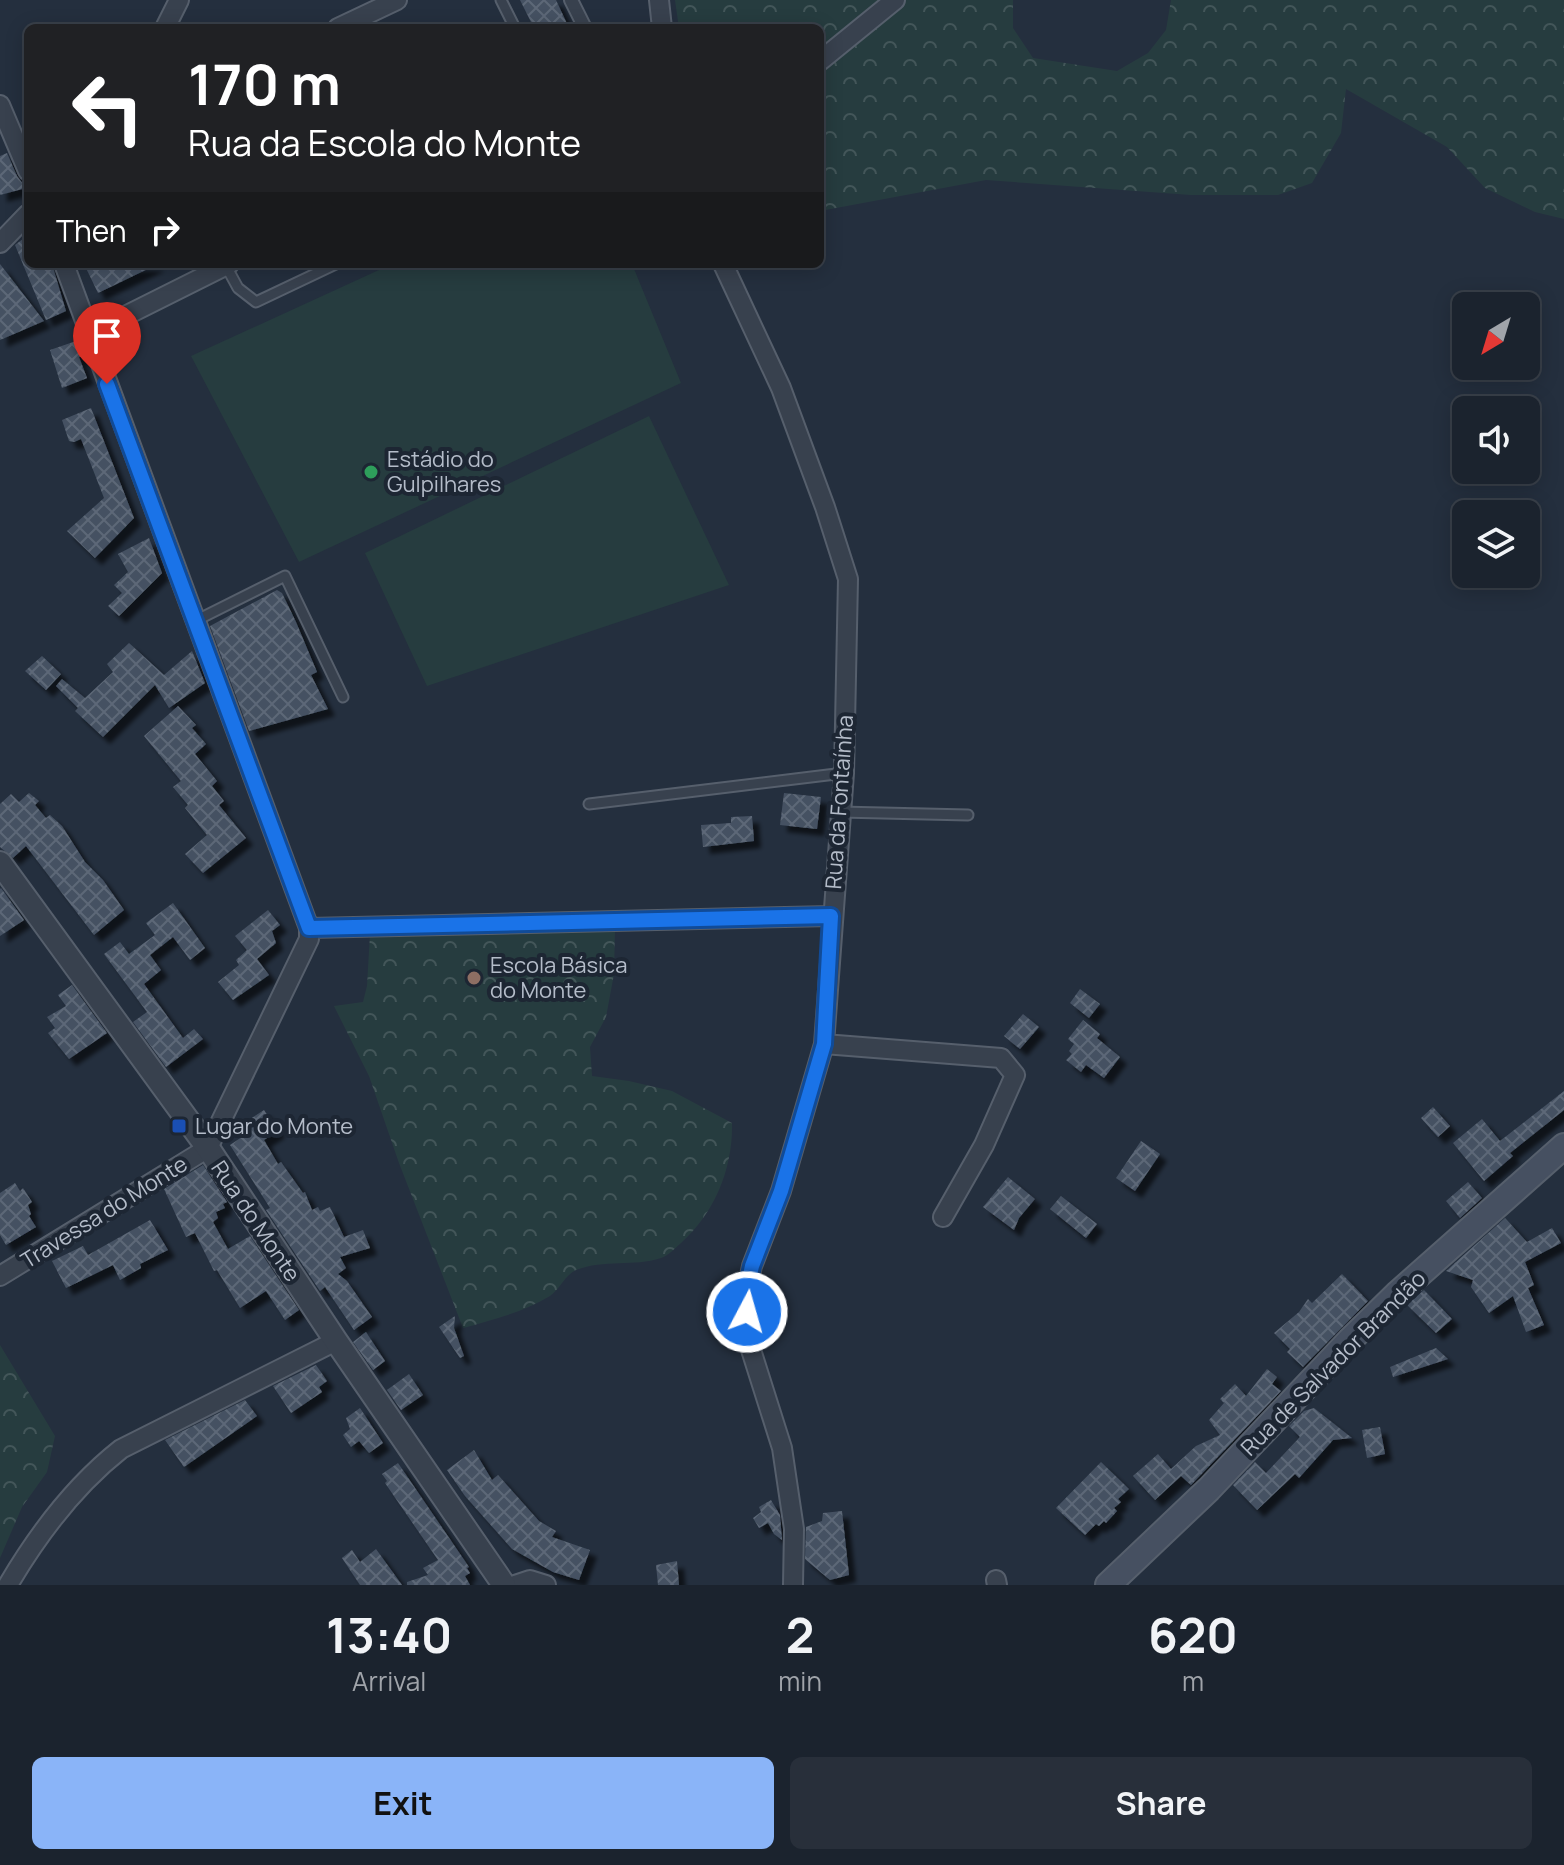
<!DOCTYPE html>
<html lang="en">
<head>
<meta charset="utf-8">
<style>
  body { margin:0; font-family:Manrope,sans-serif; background:#282f3a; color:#f1f3f6; height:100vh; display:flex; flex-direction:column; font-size:30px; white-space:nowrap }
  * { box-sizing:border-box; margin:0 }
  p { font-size:26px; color:#a0a4aa }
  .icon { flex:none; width:44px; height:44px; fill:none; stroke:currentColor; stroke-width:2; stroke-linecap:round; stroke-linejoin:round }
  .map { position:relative; height:1585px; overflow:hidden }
  .details { display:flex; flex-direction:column; background:#1b232e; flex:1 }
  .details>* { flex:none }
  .hud { position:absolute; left:24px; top:24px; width:800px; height:244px; border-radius:12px; box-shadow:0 4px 20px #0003,0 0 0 2px #39404a; background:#202124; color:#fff; overflow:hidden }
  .needle { width:52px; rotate:218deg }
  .buttons { position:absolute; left:1452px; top:292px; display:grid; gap:16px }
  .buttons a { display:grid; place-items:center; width:88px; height:88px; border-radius:12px; background:#1b232e; box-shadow:0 4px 20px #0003,0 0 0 2px #39404a; font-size:40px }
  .pin { position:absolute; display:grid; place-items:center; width:68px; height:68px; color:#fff; margin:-82px -34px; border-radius:50% 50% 50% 0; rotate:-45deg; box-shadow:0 0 8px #0007 }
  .pin .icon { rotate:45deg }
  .me { position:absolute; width:88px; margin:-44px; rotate:6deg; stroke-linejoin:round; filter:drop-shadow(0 0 6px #0008) }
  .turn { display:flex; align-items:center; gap:28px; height:168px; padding:0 32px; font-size:36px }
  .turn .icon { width:104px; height:104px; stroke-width:2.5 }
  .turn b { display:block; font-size:56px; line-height:68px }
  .then { display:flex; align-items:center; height:76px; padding:0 32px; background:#0003; gap:16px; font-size:30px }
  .eta { display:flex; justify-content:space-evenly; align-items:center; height:136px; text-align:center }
  .eta b { font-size:48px; font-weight:700; line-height:56px }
  .button { display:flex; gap:16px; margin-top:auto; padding:16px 32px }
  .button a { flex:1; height:92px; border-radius:12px; background:#8ab4f8; color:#111; font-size:32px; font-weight:700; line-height:92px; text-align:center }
  .button a+a { background:#282f3a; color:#f1f3f6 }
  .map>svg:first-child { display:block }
</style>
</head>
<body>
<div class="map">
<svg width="1564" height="1585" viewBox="0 0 1564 1585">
  <defs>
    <pattern id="forest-crowns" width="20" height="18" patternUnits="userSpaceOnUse" patternTransform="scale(2)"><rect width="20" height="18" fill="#263c3f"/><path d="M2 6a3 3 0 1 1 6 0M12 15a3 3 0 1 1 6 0" fill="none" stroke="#435659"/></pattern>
    <pattern id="building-cross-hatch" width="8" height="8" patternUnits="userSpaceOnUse" patternTransform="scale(2)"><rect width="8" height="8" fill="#455162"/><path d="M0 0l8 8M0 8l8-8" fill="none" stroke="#5d6877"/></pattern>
    <filter id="shadow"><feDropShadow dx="7" dy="7" stdDeviation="2" flood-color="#0009"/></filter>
  </defs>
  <rect width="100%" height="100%" fill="#242f3e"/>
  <path fill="url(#forest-crowns)" d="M675,0h338v28l20,30 84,13 31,-18 18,-23 5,-30h393v219l-29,-7 -50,-24 -38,-41 -101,-58 -5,44 -29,50 -34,12h-87l-205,-15 -166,31v-183h-141z
    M615,927l-1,47 -8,43 -16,30 2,29 37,5 43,10 60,32c1,45 -17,90 -51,120 -6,5 -13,13 -20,15 -28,9 -57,1 -85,12 -11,5 -16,19 -26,26 -26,16 -58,24 -87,32l-64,-165 -30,-87 -35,-70 29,-4 4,-16 3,-52z
    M0,1345l55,91 -8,36 -25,35 -22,51z"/>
  <path fill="#263c3f" d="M392,264h240l49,119 -382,179 -108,-206z
    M649,416l80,169 -302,101 -62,-133z"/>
  <path fill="url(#building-cross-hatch)" filter="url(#shadow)" d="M520,0h36l13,28h-35z
    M7,153l10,23 9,12 -26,7v-39z
    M28,235v29h24l14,47 -20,9 -31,-75z
    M0,264l44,57 -44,19z
    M84,264h74l-60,29z
    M79,340l5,17h-5l8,21 -25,10 -12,-38z
    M91,408l43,110 -39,40 -28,-27 37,-33 -23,-59 -7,3 -5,-1 -7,-21z
    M149,538l13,35 -43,43 -11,-10 14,-13 -8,-8 14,-13 -10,-18z
    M277,590l5,3 14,29 21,50 -6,3 17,34 -79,22 -39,-105z
    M129,643l35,32 28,-24 13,32 -36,25 -14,-23 -52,52 -28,-26 3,-3 -22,-22 6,-7 23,19 28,-26 -6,-8z
    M42,656l19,18 -15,16 -21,-19z
    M178,706l18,19 -4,3 14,16 -11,10 22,27 -5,5 12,15 -5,4 27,33 -43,35 -18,-19 22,-19 -22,-27 3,-3 -15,-18 8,-6 -37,-45z
    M29,793l10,8 -4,4 11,13 4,-3 12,11 23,36 18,18 21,30 -30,25 -68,-89 -13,12 -13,-11v-43l11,-10 8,8z
    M784,793l37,4 -4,32 -37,-4z
    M752,816l2,25 -51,6 -2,-22 30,-2v-6z
    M1,888l23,32 -24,16v-47z
    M173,903l32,45 -15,12 -17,-23 -23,18 11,15 -17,14 39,54 11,-9 9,10 -37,28 -33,-45 14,-10 -43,-58 16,-12 9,12 26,-19 -9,-12z
    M268,910l12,15 -8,6 4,12 -19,16 12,16 -36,25 -15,-18 21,-17 -3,-5 11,-10 -12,-14z
    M72,985l35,48 -38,26 -21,-26 7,-5 -8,-11 19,-11 -8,-11z
    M1080,989l20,15 -11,14 -19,-15z
    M1023,1014l16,13 -19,22 -16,-13z
    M1083,1020l17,14 -3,4 23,19 -16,21 -18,-13 -5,7 -15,-12 6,-6 -3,-3 5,-7 -6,-5z
    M1564,1091v19l-54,43 3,3 -29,25 -31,-38 29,-24 18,22z
    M1433,1107l17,19 -12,11 -17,-19z
    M264,1110l14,21 -14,9 14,24 3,-2 22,31 2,-1 7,18 6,-3 2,4 10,-4 14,30 19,-7 7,18 -30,9 6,11 -8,6 9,7 25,36 -18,13 -29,-43 -5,4 -54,-81 4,-2 -40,-63 12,-8 -6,-9z
    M1141,1141l19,13 -25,37 -19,-13z
    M203,1165l24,37 -4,2 2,4 -9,4 2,6 -5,4 15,27 22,-13 49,74 -14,10 -19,-29 -26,17 -23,-38 -3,1 -19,-38 -9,4 -22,-48z
    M1008,1177l27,22 -16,19 -5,12 -31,-23z
    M1468,1182l14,16 -22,20 -14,-17z
    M15,1183l5,8 3,-3 9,14 -4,3 3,9 -2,2 7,11 -30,18 -6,-10v-42z
    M1061,1196l36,28 -11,14 -36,-29z
    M1505,1218l22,24 25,-14 9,15 -36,19 9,23 -6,3 16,37 -18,7 -13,-36 -24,17 -18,-26 2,-7 -27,-9z
    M150,1220l18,30 -28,14 1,4 -21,12 -7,-15 -47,23 -14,-27 31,-15 5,9z
    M1342,1274l26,27 -65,66 -16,-15 3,-3 -16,-16 25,-21 9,-13 4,4z
    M1424,1290l28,29 -16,14 -29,-28z
    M455,1316l-1,12 10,28 -4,2 -21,-31z
    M366,1332l19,29 -12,9 -20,-28z
    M1436,1348l12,11 -55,18 -3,-10z
    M316,1365l11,16 -8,6 3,5 -31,21 -18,-27z
    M1267,1369l10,8 -5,7 9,7 -90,94 -10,-9 -26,24 -22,-24 25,-22 13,15 25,-23 24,-11 -11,-15 15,-17 -4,-4 15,-15 11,12z
    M409,1374l14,21 -22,15 -14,-20z
    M245,1400l12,16 -73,51 -19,-27z
    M360,1408l23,35 -14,10 -10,-12 -8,6 -8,-12 7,-6 -4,-11z
    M1314,1408l38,30 -19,2 -34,38 -4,-4 -38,36 -24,-25 22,-23 11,11 34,-36 -11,-11 15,-15z
    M1380,1427l5,27 -18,4 -5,-28z
    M474,1450l18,30 6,-5 41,46 17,10 -4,6 38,13 -11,30 -26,-8 -41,-23 -47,-53 -18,-26z
    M1101,1462l28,27 -11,10 3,3 -7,6 3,3 -11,12 -2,-2 -5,5 -3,-2 -11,11 -29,-27z
    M398,1463l71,104 -2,1 3,5 -5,3 5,9h-63v-3l21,-7 -5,-7 15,-8 -53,-77 2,-2 -5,-7z
    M771,1500l9,15 2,25 -8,-6 -6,-11 -9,5 -6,-10 8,-6 -2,-5z
    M842,1511l7,64 -19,5 -25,-21 1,-32 16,-6 1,-8z
    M376,1549l26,36h-42l-18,-27 10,-8 8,12z
    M677,1561l2,24h-21l-2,-20z"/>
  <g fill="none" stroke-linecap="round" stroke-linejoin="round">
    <g stroke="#565f6c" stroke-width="13">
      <path id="service" d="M501,0l14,28
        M226,266l12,22 18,14 80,-38
        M195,621l90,-45 58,121
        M589,804l255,-31
        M840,812l128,3"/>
    </g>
    <g stroke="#565f6c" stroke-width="16">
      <path id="pedestrian" d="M571,0l14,28"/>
    </g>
    <g stroke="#565f6c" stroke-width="22">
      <path id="minor" d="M659,0l3,28
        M165,28l14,-28
        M338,28l59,-28
        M820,61l75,-61
        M0,105l28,66
        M0,243l28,-29
        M723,264l58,124 44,119 23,72 -4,194 -20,271 -43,147 -29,75 -5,23 -1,45 36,114 12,81 -1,56
        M89,334l140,-70
        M309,928l522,-12
        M824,1044l177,14 14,17 -31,70 -41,72
        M0,1276l208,-128 101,-209v-11l-245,-664
        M996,1580l1,5
        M8,1585c30,-51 66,-99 113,-136l215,-108
        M515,1585l15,-5 16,5"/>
    </g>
    <g stroke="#565f6c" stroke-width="26">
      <path id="tertiary" d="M0,863l208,285 128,193 168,244"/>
    </g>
    <g stroke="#565f6c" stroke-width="28">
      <path id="secondary" d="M1108,1585l101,-96 141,-149 47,-46 167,-148"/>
    </g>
    <use href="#service" stroke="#38414e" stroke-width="9"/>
    <use href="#pedestrian" stroke="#38414e" stroke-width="12"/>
    <use href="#minor" stroke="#38414e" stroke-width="18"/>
    <use href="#tertiary" stroke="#38414e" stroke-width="22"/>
    <use href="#secondary" stroke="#465061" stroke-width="24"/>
  </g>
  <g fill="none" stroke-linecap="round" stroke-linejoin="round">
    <g stroke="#114b97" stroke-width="20">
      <path id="route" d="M107,384l202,544 522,-12 -7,128 -43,147 -29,75 -5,23v23"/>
    </g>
    <use href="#route" stroke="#1a73e8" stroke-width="14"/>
  </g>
  <circle fill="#2e9e5b" stroke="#1d2633" stroke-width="3" cx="371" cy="472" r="8"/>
  <circle fill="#8d6e63" stroke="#1d2633" stroke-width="3" cx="474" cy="978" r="8"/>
  <rect fill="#1a4fb4" stroke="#1d2633" stroke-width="3" x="171" y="1118" width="16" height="16" rx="4"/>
  <g text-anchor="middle" stroke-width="8" stroke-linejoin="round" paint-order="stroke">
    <g font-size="22" fill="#b4bcc9" stroke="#1d2633" text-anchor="start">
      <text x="387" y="467">Estádio do<tspan x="387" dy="25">Gulpilhares</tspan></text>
      <text x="490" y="973">Escola Básica<tspan x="490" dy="25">do Monte</tspan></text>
      <text x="195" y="1134">Lugar do Monte</text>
    </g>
    <g font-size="22" fill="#b4bcc9" stroke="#1d2633">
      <text transform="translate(839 802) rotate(-86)" y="8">Rua da Fontaínha</text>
      <text transform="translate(104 1212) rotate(-32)" y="8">Travessa do Monte</text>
      <text transform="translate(256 1221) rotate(56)" y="8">Rua do Monte</text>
      <text transform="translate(1333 1363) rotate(-45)" y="8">Rua de Salvador Brandão</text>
    </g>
  </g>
</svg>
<div class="buttons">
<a><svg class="needle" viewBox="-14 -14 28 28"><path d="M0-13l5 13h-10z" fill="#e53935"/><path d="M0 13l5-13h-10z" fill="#a0a4aa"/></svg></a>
<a><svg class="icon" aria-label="sound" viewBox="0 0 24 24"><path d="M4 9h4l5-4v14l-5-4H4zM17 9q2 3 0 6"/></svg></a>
<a><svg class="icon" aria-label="layers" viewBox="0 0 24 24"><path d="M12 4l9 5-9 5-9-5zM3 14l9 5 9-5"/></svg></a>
</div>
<div class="pin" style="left:107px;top:384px;background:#d93025"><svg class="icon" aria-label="arrive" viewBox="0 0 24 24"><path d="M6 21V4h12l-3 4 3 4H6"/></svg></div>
<svg class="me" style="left:747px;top:1312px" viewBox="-20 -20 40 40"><circle r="17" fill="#1a73e8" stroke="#fff" stroke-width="3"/><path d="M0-11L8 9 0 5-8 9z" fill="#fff"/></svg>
<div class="hud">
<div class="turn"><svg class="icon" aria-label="left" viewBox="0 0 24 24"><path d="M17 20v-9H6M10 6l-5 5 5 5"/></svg><div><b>170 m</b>Rua da Escola do Monte</div></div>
<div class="then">Then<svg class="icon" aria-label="right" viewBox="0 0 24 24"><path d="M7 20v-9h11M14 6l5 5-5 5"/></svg></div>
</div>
</div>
<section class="details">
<div class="eta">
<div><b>13:40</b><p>Arrival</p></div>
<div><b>2</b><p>min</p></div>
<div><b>620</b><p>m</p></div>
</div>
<div class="button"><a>Exit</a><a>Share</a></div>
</section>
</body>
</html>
